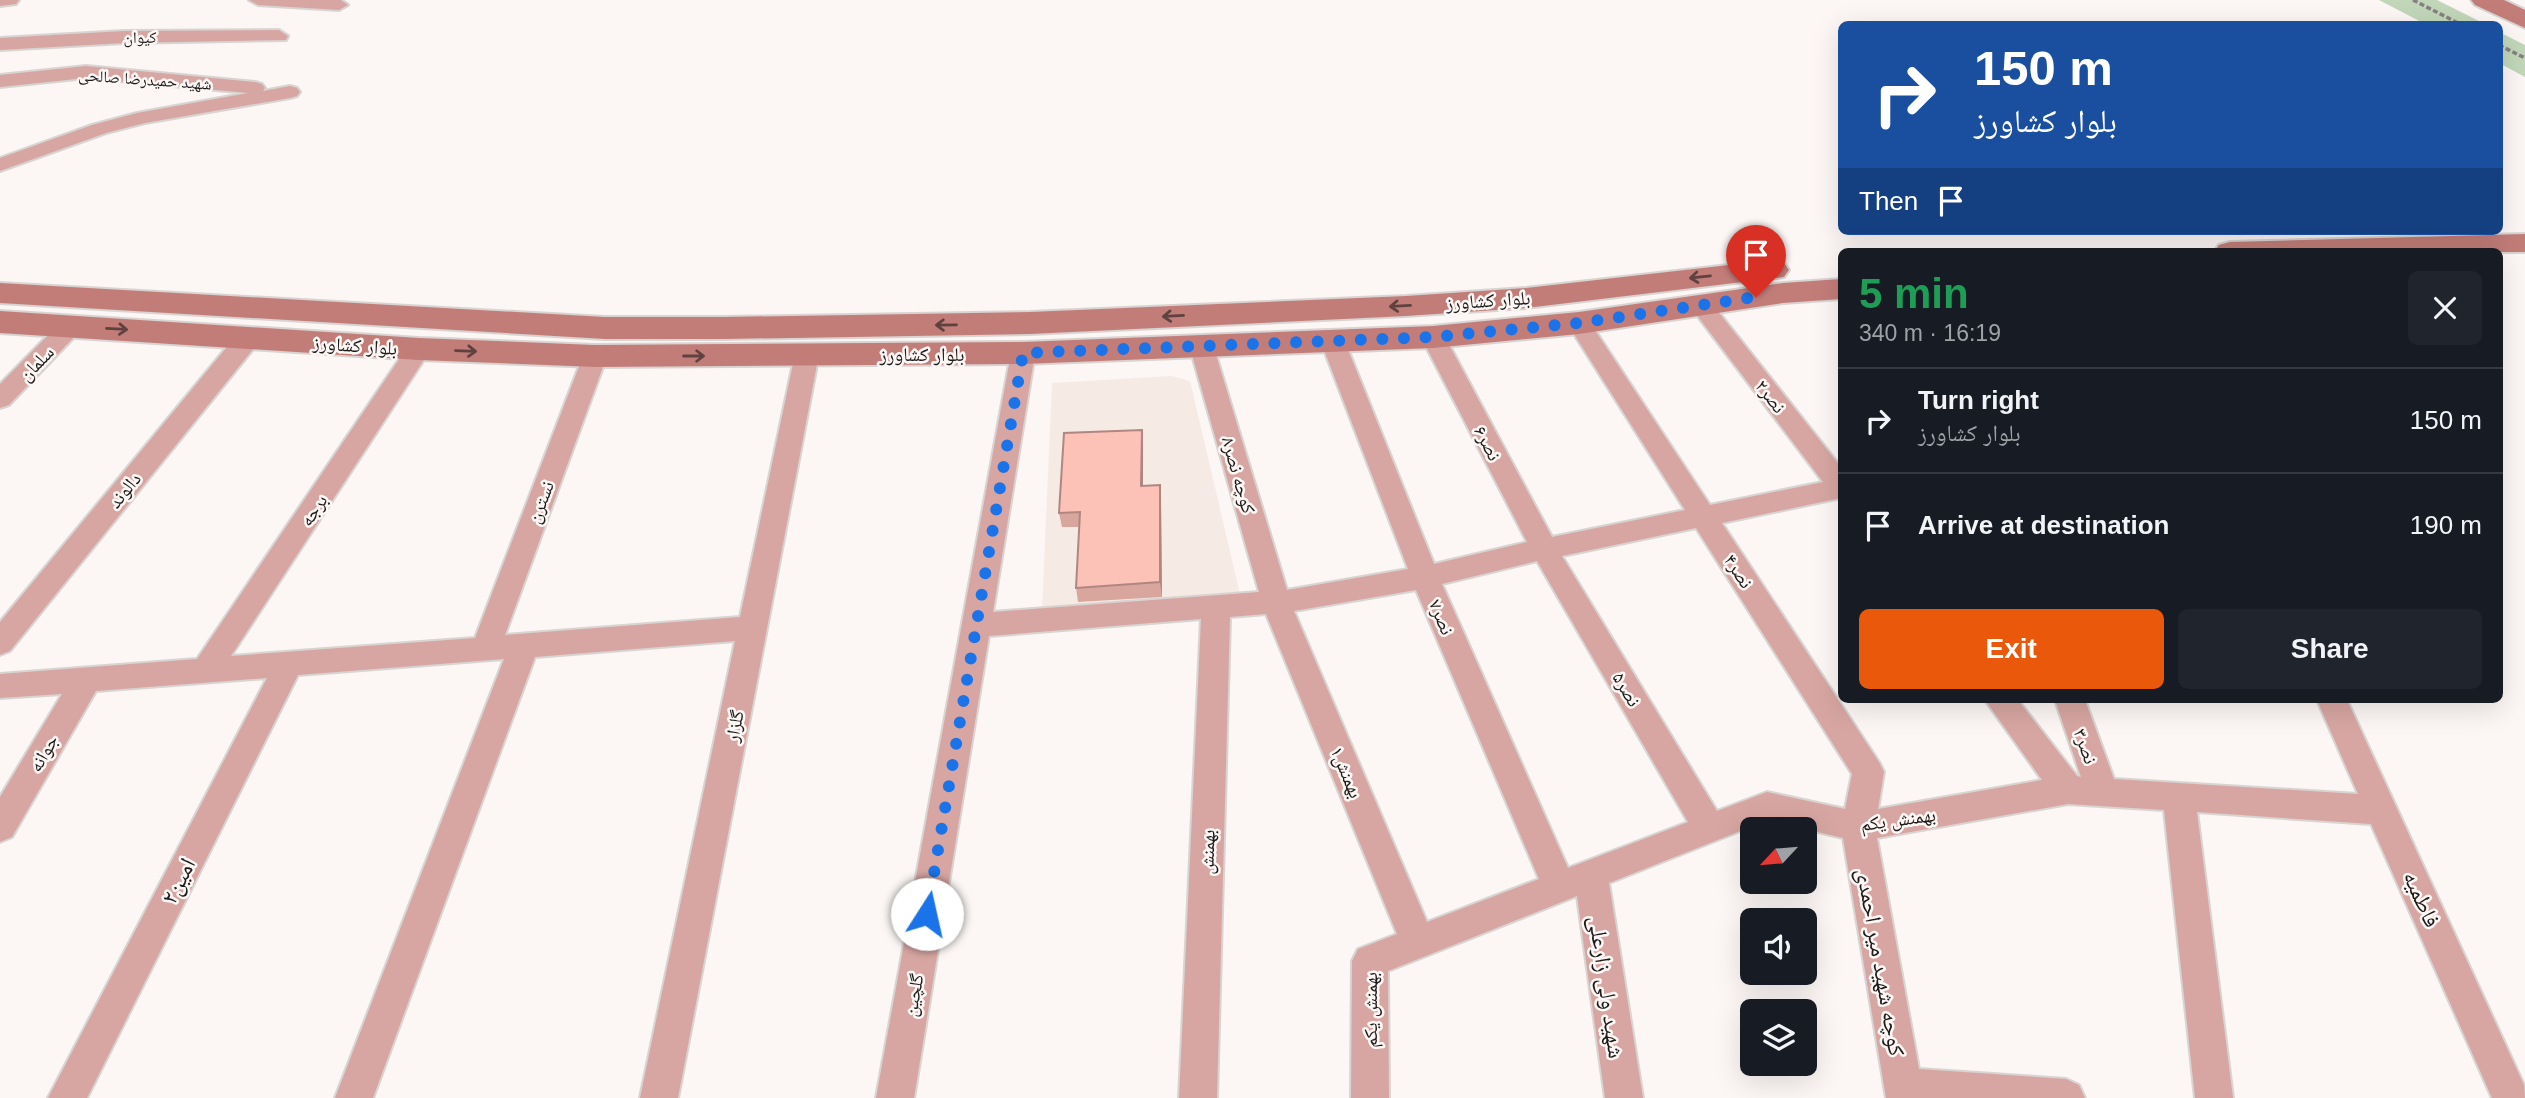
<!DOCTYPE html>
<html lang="en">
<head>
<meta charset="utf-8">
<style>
  body { margin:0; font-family:Helvetica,"Noto Naskh Arabic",sans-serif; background:#20242c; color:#f1f3f6; height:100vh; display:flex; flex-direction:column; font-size:26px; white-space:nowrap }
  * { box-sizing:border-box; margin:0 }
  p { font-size:23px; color:#9ea1a6 }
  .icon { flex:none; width:38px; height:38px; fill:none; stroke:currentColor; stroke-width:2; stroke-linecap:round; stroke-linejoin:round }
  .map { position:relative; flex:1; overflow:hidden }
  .details { position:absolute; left:1838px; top:248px; width:665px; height:455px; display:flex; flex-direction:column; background:#171b24; border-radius:10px; box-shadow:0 7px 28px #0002 }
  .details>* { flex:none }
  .banner { position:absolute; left:1838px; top:21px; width:665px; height:214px; border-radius:10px; box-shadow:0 7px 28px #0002; background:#1a4fa0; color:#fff; overflow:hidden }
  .needle { width:46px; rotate:244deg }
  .tools { position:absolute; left:1740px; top:817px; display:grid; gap:14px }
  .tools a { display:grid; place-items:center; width:77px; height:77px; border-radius:10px; background:#171b24; box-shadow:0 7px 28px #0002; font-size:35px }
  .pin { position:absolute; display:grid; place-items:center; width:60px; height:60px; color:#fff; margin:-72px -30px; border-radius:50% 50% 50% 0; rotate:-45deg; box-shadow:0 0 7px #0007 }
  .pin .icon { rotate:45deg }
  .me { position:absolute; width:77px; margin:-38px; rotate:10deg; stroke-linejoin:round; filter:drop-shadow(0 0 5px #0008) }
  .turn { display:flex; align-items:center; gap:24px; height:147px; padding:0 21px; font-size:32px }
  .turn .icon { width:91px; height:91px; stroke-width:2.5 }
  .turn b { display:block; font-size:49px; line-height:60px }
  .then { display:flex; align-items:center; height:66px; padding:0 21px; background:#0003; gap:14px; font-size:26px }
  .round { display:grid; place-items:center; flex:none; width:74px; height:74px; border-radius:10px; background:#20242c }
  .overview { display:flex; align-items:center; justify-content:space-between; height:119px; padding:0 21px }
  h1 { font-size:42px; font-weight:700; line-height:52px; color:#1e9e55 }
  .action { display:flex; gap:14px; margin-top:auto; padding:14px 21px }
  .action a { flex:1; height:80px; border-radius:10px; background:#ea580c; color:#fff; font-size:28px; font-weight:700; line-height:80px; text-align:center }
  .action a+a { background:#20242c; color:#f1f3f6 }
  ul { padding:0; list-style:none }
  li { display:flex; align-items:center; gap:21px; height:105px; padding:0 21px; border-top:2px solid #363941 }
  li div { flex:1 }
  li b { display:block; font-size:26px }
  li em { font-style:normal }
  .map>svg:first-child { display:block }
</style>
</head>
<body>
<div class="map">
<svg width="2525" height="1098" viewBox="0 0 2525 1098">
  <rect width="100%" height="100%" fill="#fcf7f5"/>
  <path fill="#f6eae4" d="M1171,376l19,5 50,213 -198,16 10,-227z"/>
  <path fill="#c2d7b9" d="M2379,0h58l48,24h-60z
    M2499,32l26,13v32l-26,-14z"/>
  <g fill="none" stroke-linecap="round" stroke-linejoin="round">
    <g stroke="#d8d4d2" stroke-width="4">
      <path id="minor" d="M0,0h19l-3,4 -16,2z
        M249,0h92l7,5 -9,5 -81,-5z
        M279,30l9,6 -2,4 -162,3 -124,7v-12l124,-7z
        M86,66l169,16 7,2 3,4 -2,3 27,-5 7,2 3,4 -3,4 -7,2 -145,25 -39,10 -106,38v-13l92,-33 45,-12 111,-20 -162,-15 -86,9v-12z
        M1701,297l8,3 132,167v31l-119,25 157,239 5,10 -6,37 164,-29 -57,-80h33l59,76 4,1 -26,-77h30l29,79 244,15 -41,-94h30l177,385 1,13h-33l-121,-274 -174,-12 36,286h-38l-31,-288 -96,-6 -191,34 42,231 147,10 13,6 6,13h-199l-43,-260 -75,-18 -159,63 34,215h-38l-28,-202 -189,75 1,127h-38l1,-137 6,-12 39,-15 -131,-320 -36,3 -13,481h-38l22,-479 -212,17 -75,462h-38l135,-745 3,-6 9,-2 9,2 3,6 -42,259 266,-20 -69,-244 3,-6 9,-2 9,2 3,6 73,242 121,-21 -87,-227 3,-6 9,-2 9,2 3,6 89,222 93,-22 -106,-205 3,-6 9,-2 9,2 3,6 107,200 133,-27 -118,-187 4,-5 8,-3 8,3 123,187 113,-23 -130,-172 -4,-5 4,-5zM1696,528l156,246 -7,35 -78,-17 -50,19 -155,-255zM1537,561l151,261 -120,46 -126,-284zM1416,590l123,289 -112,43 -133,-311z
        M71,318l8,2 4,6 -4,6 -70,73 -9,3v-24l63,-64z
        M249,329l9,2 3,6 -3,6 -248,308 -10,4v-33l240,-291z
        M419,341l9,2 3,6 -200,307 244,-18 108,-282 3,-6 9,-2 9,2 3,6 -102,279 235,-18 55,-263 3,-6 9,-2 9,2 3,6 -141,744h-38l95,-457 -200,16 -162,441h-38l169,-439 -206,16 -211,423h-39l219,-420 -171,13 -84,146 -12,5v-45l62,-103 -62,4v-24l197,-15 213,-316z"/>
    </g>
    <g stroke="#d8d4d2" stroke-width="4">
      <path id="secondary" d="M2471,0h33l21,10v18l-50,-23z
        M2525,234v18h-311l5,-7 11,-3z
        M1773,260l11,3 5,7 -5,7 -258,31 -120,8 -376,18 -306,5h-119l-605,-36v-20l605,34h119l306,-5 376,-16 120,-8z
        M1841,279v20l-58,4 -204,31 -146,14 -410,16 -428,3 -176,-7 -419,-27v-22l419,27 176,7 428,-3 410,-16 146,-14 204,-29z"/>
    </g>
    <path stroke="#868281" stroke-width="3.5" stroke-dasharray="5 2.5" stroke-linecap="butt" d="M2413,0l47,24
      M2499,45l26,13"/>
    <use href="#minor" fill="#d7a6a2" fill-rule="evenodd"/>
    <use href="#secondary" fill="#c37d79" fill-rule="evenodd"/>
  </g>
  <path fill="#d9a69d" d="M1142,430l1,15v41l18,14 1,97 -84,5 -2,-14 3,-61h-17l-3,-14z"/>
  <path fill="#b08780" d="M1142,430l1,15v56l-2,-15z
    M1160,485l1,15 1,97 -2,-15z"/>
  <path fill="#fcc1b7" stroke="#b08780" stroke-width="2" d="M1142,430l-1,56 19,-1v97l-84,6 4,-76 -21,1 5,-80z"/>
  <defs><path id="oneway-shaft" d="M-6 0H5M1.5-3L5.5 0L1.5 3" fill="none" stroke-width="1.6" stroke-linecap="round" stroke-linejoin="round" transform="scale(1.75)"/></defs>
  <g stroke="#5f4240">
    <use href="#oneway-shaft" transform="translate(1700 277) rotate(174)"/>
    <use href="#oneway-shaft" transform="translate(1400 306) rotate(177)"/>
    <use href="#oneway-shaft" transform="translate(1173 316) rotate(177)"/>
    <use href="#oneway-shaft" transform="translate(946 325) rotate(179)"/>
    <use href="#oneway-shaft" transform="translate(117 329) rotate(3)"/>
    <use href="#oneway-shaft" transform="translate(466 351) rotate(2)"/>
    <use href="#oneway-shaft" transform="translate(694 356)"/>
  </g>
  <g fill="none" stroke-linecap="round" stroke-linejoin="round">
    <path stroke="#1a73e8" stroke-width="12" stroke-dasharray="0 21.6" d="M927,914l96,-561 410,-16 146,-14 177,-26"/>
  </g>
  <g text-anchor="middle" stroke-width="5" stroke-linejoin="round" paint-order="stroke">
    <g font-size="16" fill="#1d1b1a" stroke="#fcf7f5">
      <text transform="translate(140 37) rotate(-1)" y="6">کیوان</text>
      <text transform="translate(145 79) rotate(4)" y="6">شهید حمیدرضا صالحی</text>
    </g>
    <g font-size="19" fill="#1d1b1a" stroke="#fcf7f5">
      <text transform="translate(1488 300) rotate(-4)" y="7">بلوار کشاورز</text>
      <text transform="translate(355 345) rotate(4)" y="7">بلوار کشاورز</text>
      <text x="922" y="361">بلوار کشاورز</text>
      <text transform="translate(36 363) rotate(-46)" y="7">سلمان</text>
      <text transform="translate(1771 396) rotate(52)" y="7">نصر۲</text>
      <text transform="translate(1488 443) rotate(62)" y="7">نصر۶</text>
      <text transform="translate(1239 475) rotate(74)" y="7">کوچه نصر۸</text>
      <text transform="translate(124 490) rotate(-51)" y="7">دالوند</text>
      <text transform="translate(540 502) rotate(-69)" y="7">نسترن</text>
      <text transform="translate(313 510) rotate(-56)" y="7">برجه</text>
      <text transform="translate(1739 571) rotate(57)" y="7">نصر۴</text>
      <text transform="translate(1442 617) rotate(67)" y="7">نصر۷</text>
      <text transform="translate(1627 689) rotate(59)" y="7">نصر۵</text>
      <text transform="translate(734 726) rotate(-79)" y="7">گلزار</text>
      <text transform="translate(2086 746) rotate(70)" y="7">نصر۳</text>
      <text transform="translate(43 753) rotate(-60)" y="7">جوانه</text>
      <text transform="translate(1347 772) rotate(67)" y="7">بهمنش۱</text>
      <text transform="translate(1898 819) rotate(-8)" y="7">بهمنش یکم</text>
      <text transform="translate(1207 852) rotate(-88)" y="7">بهمنش</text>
      <text transform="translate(913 995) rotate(-80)" y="7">گلچین</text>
      <text transform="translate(1370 1010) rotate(-90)" y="7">بهمنش یکم</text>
    </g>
    <g font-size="23" fill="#1d1b1a" stroke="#fcf7f5">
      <text transform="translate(178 881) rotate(-63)" y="8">امین۲</text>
      <text transform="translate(2422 899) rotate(66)" y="8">فاطمیه</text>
      <text transform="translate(1881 962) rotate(80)" y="8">کوچه شهید میر احمدی</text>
      <text transform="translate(1607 987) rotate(82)" y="8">شهید ولی زارعلی</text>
    </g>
  </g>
</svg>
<div class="tools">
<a><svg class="needle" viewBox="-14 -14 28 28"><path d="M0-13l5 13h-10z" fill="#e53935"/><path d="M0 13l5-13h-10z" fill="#9ea1a6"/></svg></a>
<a><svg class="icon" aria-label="sound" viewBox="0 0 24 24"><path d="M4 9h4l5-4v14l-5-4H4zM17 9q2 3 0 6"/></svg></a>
<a><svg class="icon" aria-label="layers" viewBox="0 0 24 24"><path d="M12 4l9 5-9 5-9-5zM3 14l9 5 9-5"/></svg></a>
</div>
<div class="pin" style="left:1756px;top:297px;background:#d93025"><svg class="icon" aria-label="arrive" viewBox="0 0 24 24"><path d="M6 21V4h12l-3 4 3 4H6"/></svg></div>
<svg class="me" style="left:927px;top:914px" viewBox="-20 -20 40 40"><circle r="19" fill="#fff"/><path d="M0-13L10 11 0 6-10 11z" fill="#1a73e8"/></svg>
<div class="banner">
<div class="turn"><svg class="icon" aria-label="right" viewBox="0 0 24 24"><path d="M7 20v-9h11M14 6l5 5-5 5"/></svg><div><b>150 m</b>بلوار کشاورز</div></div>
<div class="then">Then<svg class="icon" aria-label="arrive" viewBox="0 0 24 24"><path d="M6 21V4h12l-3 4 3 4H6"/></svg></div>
</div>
<section class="details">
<div class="overview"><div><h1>5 min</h1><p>340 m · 16:19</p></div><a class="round"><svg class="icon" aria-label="close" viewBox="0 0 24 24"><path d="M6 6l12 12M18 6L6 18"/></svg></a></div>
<ul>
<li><svg class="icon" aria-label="right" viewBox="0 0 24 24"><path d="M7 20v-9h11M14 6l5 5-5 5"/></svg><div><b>Turn right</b><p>بلوار کشاورز</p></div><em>150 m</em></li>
<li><svg class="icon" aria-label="arrive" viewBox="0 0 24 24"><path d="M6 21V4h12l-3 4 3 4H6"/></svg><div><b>Arrive at destination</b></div><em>190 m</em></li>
</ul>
<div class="action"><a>Exit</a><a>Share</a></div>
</section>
</div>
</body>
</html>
